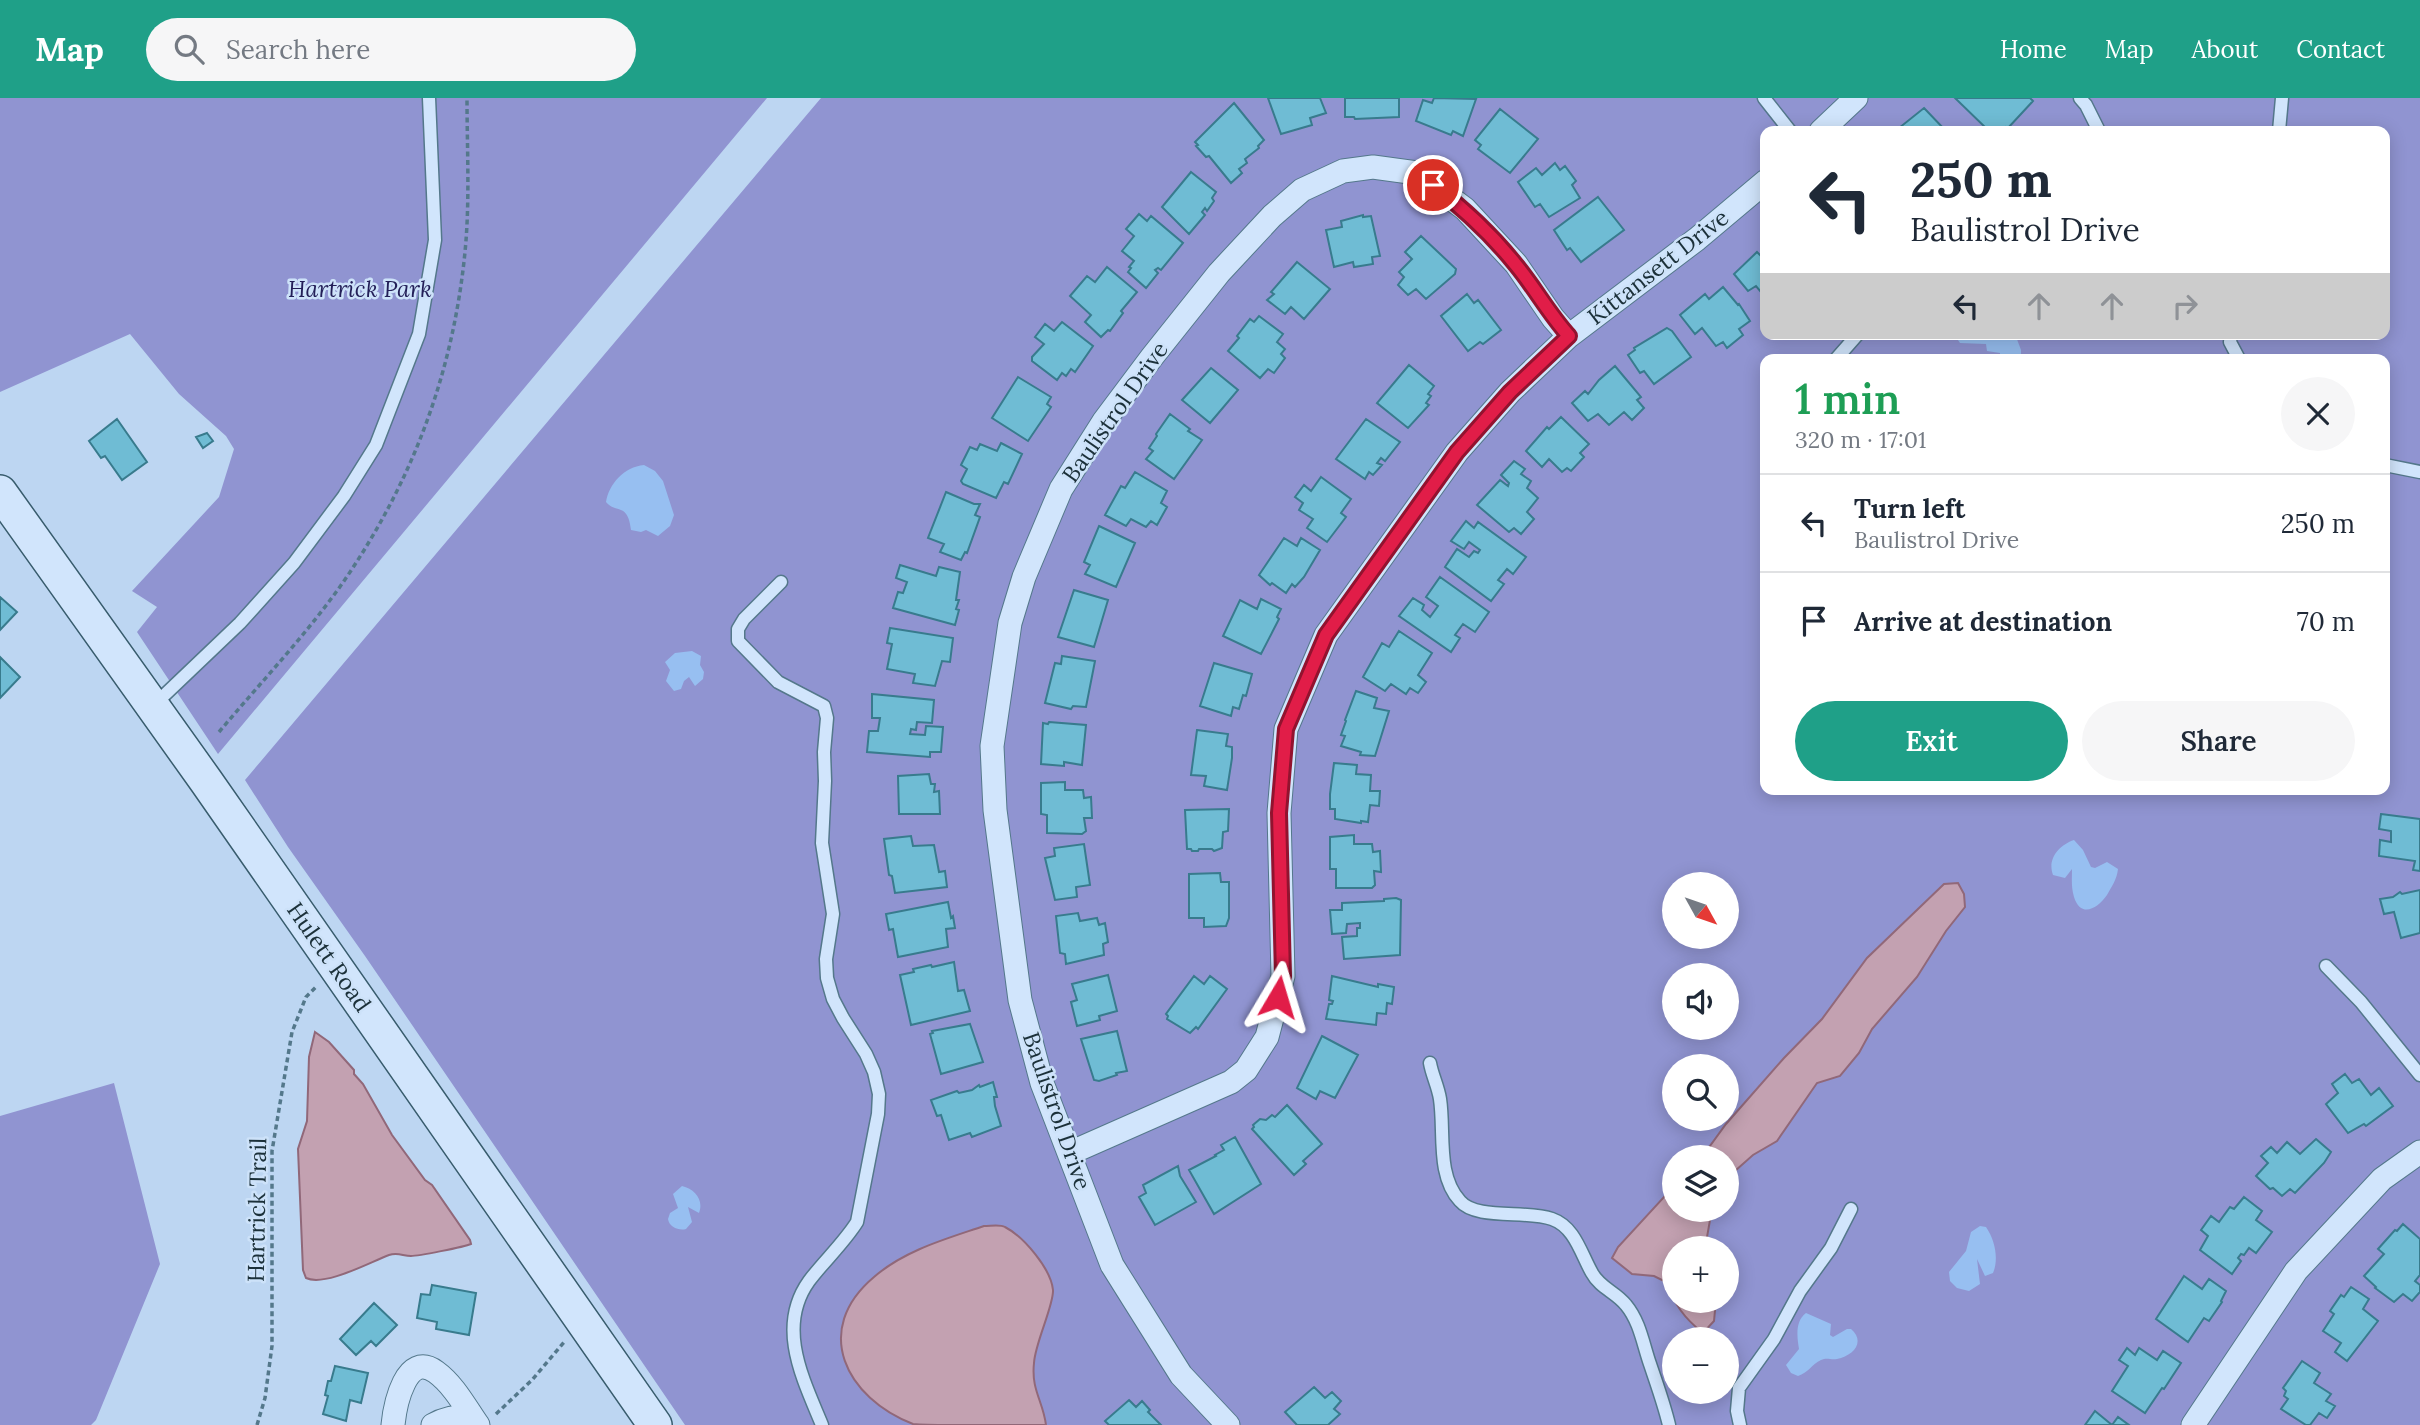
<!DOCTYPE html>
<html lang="en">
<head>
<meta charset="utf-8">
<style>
  body { margin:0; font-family:Lora,serif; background:#f6f6f7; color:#1f2937; height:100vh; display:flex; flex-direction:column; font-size:26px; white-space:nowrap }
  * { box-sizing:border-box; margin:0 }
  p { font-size:23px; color:#747a83 }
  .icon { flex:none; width:38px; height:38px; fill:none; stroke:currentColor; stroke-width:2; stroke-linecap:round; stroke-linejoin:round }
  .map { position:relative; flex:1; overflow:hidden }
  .side { position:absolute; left:1760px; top:256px; width:630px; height:441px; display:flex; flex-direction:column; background:#fff; border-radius:14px; box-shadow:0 4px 18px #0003 }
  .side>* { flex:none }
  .guide { position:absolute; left:1760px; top:28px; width:630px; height:214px; border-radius:14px; box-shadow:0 4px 18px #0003; background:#fff; color:#1f2937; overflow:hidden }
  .needle { width:46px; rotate:130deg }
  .buttons { position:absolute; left:1662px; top:774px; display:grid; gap:14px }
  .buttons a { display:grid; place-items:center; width:77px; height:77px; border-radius:50%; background:#fff; box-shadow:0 4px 18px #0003; font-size:35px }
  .pin { position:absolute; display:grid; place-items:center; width:60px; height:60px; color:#fff; margin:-30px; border:4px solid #fff; border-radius:50%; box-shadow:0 2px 7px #0007 }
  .me { position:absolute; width:77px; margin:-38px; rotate:7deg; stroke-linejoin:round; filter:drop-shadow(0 0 5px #0008) }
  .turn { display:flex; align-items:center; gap:24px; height:147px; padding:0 35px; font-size:32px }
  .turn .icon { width:91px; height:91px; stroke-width:2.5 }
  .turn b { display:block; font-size:49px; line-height:60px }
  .lanes { display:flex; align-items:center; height:66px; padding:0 35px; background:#0003; justify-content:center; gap:35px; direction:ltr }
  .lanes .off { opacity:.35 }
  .round { display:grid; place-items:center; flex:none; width:74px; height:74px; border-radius:37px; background:#f6f6f7 }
  .head { display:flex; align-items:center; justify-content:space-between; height:119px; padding:0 35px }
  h1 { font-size:42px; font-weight:600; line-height:52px; color:#1e9e55 }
  .action { display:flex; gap:14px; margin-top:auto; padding:14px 35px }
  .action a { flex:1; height:80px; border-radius:42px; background:#1fa088; color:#fff; font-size:28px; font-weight:600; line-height:80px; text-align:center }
  .action a+a { background:#f6f6f7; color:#1f2937 }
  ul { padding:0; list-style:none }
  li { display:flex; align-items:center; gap:21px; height:98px; padding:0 35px; border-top:2px solid #e0e1e3 }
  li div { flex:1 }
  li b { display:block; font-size:26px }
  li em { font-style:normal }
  header { display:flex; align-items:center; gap:42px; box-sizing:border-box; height:98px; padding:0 35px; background:#1fa088; color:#fff }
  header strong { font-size:33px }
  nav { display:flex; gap:38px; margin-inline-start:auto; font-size:24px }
  .search { width:490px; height:63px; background:#f6f6f7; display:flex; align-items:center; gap:18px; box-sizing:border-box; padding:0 24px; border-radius:38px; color:#747a83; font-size:26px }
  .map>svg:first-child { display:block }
</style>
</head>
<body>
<header>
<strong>Map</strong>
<div class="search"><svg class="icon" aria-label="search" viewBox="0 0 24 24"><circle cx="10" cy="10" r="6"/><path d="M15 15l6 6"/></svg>Search here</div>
<nav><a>Home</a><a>Map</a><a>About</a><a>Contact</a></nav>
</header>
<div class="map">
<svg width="2420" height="1327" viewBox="0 0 2420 1327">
  <rect width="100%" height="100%" fill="#bdd6f2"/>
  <path fill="#9094d1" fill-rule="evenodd" d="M0,0h767l-549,656 -81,-122 20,-25 -25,-16 87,-94 15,-48 -8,-13 -47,-42 -49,-60 -130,58z
    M821,0h1599v1327h-1735l-320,-469 -77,-109 -43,-67zM1766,33h619v203h-619zM1766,261h619v430h-619zM1675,786h52v52h-52zM1675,877h52v52h-52zM1675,968h52v52h-52zM1675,1059h52v52h-52zM1675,1150h52v52h-52zM1675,1241h52v52h-52z
    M114,985l46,181 -64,156 -5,5h-91v-309z"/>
  <path fill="#97bff1" d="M1954,236h61l6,16v9h-21v-6l-13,-2 -1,-7 -26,-1z
    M644,367l11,6 8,10 11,34 -4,11 -12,10 -12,-6 -5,2 -10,-2c-3,-28 -15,-16 -25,-28 3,-18 18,-35 38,-37z
    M692,553l9,5 -1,9 4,7 -1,7 -8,7 -6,-9 -5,4 -3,8 -7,2 -8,-10 4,-11 -5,-8 10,-9z
    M2074,742l9,10 8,17 4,1 12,-6 11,7c-1,10 -6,17 -11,26 -9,13 -26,24 -33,2 -3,-10 -2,-19 -2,-28l-7,9 -12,-3c-6,-16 6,-30 21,-35z
    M682,1088c13,3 22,14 17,27l-11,-6 4,15 -6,7c-7,2 -17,-2 -18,-10l2,-6 8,-5 -5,-14z
    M1980,1128l6,1c9,13 13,32 7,46l-8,3 -8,-17 3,25 -11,7 -12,-3 -7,-7 -1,-9 17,-21 5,-19z
    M1806,1215l25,11 -1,11 3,2 14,-8h4c15,13 2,27 -14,30 -7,1 -10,-2 -16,1 -9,4 -13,13 -23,16l-7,-3 -5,-8 13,-16c-2,-12 -4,-28 7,-36z"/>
  <path fill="#c3a1b1" stroke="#916879" stroke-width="2" d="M1958,785l6,11 1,13 -19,24 -29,46 -45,52 -13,24 -19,23 -23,7 -40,58 -24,14 -26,23v-21h-25l24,-33 58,-66 38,-39 45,-61 77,-74z
    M315,934l14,10 25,28v4l9,10 29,51 33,45 7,5 38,55 1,4c-7,3 -53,12 -60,12 -8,0 -13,-4 -22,-1 -19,7 -64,32 -83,23l-3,-8 -5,-121 9,-28 2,-64z
    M1675,1087v24h37l-5,28 1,11h-33v52h41l-2,21 -11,12c-19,-15 -28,-28 -37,-51l-12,-6 -22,-2 -20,-16 6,-11z
    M984,1128c7,0 16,-2 21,1 19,10 46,42 48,63 1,15 -18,53 -19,73 -3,27 9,38 12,62 -32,0 -64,0 -96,0 -11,0 -26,0 -37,-1 -67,-26 -102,-94 -39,-147 31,-27 72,-38 110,-51z"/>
  <path fill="#6fbcd4" stroke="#387b8d" stroke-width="2" d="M1268,0h52l6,15 -16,5 2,7 -31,9z
    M1345,0h54v19l-44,2 -1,-2h-9z
    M1434,0l42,1 -13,37 -10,-5 -2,4 -35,-14 7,-21 9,3z
    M1955,0h75l3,3 -25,27 -2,-1 -4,4h-13z
    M1234,5l30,37 -6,6 1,2 -14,11 2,4 -8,6 3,4 -11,10 -22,-27 -3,1 -10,-11 2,-1 -3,-3z
    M1924,10l22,23h-44l-3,-3z
    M1500,11l38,30 -28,34 -32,-24 3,-4 -6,-5z
    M1555,65l5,7 5,-4 11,15 -4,4 8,13 -31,19 -9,-13 -5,3 -17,-25 18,-14 6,7z
    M1191,74l25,20 -4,6 2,3 -7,10 -2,-3 -3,4 3,3 -16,19 -27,-27z
    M1598,99l26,33 -43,32 -11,-14 -3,2 -13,-20z
    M1139,116l8,7 4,-5 32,27 -22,27 -3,-2 -3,2 3,3 -12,15 -18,-16 3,-4 -2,-1 5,-6 -12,-10 12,-15 -8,-7z
    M1363,117v2l8,-1 9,40 -8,1 1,7 -19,3 -1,-5 -19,5 -8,-37 16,-3 -1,-6z
    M1421,138l35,33 -1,5 -29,25 -10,-10 -8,6 -10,-10 6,-8 -5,-5 13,-13 -7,-7z
    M1757,154l5,5 4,-4v45l-10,-12 -8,5 -14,-17z
    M1297,164l33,27 -26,30 -13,-12 -6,7 -18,-14 7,-6 -3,-2z
    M1107,169l30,25 -16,19 2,2 -13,18 -2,-1 -7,7 -16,-15 6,-7 -21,-19 17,-20 8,6z
    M1723,189l15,18 1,-1 11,17 -11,8 4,6 -16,13 -4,-6 -7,4 -14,-18 -7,6 -15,-19 25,-21 4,5z
    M1467,196l7,9 4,-3 23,30 -18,14 -3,-2 -12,9 -27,-35z
    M1259,218l24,18 -6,8 8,7 -4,5 4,4 -11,15 -6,-4 -8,9 -32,-27 11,-13 -2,-2 13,-17 4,3z
    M1062,224l31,24 -18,26 -4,-3 -5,7 -4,-3 -5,7 -25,-19v-4l12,-13 -9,-7 10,-13 9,7z
    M1667,230l5,3 19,26 -37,27 -10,-13 -4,2 -12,-18 7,-5 -1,-2z
    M1409,267l25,21 -6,8 3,2 -5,7 3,2 -21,23 -31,-25z
    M1615,268l26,31 -4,3 7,8 -12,12 -8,-8 -15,13 -11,-11 -10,7 -16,-18 13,-12 3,3 11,-14z
    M1211,270l27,22 -28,33 -28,-23z
    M1018,279l33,20 -4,7 4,3 -23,34 -36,-23z
    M1170,316l20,15 -2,2 14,9 -28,39 -28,-20 7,-8 -4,-3 8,-12 -1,-2z
    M1561,319l28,27 -9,9 4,4 -13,14 -4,-3 -5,4 -13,-13 -7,8 -16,-16 21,-24 2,2z
    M117,321l30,43 -25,18 -17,-24 -4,2 -12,-17z
    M1366,321l34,23 -15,19 -4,-3 -4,5 5,2 -9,10 -4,-3 -4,7 -29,-20z
    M207,335l6,8 -10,7 -7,-11z
    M1001,345l21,11 -14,30 -4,-2 -8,16 -33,-14 -2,-3 6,-12 -6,-4 9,-18 7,3 3,-6 17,7z
    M1514,363l11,8 -4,5 10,7 -4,7 11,10 -11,14 7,7 -13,15 -7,-6 -5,4 -32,-27 23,-25 8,6 1,-3 -8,-8z
    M1135,374l32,19 -6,12 6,4 -10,18 -6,-4 -5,6 -15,-8 -5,7 -21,-11 16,-29 4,2z
    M1321,379l30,22 -10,14 5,4 -19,25 -20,-14 6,-9 -14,-9 4,-7 -8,-6 9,-12 7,6z
    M946,394l28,12h6l-5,11 5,2 -13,36 -2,-1 -4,8 -21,-8 4,-8 -16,-6z
    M1466,423l8,7 4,-6 48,35 -13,17 -6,-5 -9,11 6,4 -13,17 -46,-34 12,-18 12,8 5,-6 4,2 2,-3 -11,-8 -5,7 -13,-8z
    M1099,428l36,17 -19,44 -31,-13 5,-9 -6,-3z
    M1284,440l13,8 4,-8 19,12 -16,27 -9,10 -3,-3 -6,9 -14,-10 -2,2 -11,-10z
    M900,467l36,11 3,-9 21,5 -4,28h3l-3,9 3,1 -4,15 -62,-17 5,-16 5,1 4,-11 -11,-4z
    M1440,479l49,35 -14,20 -12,-8 -8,11 5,3 -9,14 -52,-36 14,-18 11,7 -2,5 8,7 8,-11 -12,-9z
    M1074,492l34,10 -14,47 -36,-10z
    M0,499l17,15 -17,18z
    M1261,501l20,10 -4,8 2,2 -18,35 -38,-18 17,-36 17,9z
    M890,530l63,10 -3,24 -8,-1 -7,25 -22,-3 2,-9 -28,-5 5,-25 -5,-1z
    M1399,533l33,22 -14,22 8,7 -8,11 -8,-5 -4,6 -15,-10 -6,7 -22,-14 19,-34 7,4z
    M1062,558l33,5 -9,46 -13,-1 -2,3 -26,-6 10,-40 6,1z
    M0,559l20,20 -20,21z
    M1214,565l38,11 -6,22 -3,-1 -4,14 -6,-2 -2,9 -31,-10z
    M1356,593l21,7 -3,10 15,3 -14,45 -15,-1 1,-3 -20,-6 4,-10 -4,-1 5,-14 -1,-1z
    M872,596l62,6 -2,23 -15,-1 -1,8 -5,-1 -1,5 15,1 1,-9 17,1 -2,25h-11v5l-63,-5 2,-21h9l2,-13h-8z
    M1049,624l37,3 -4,40 -18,-3v4l-23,-2 2,-41 5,1z
    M1197,632l31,4 -2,12 6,1v11l-5,32 -23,-4 2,-10 -15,-1z
    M1334,665l23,2 -1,9 15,1 -1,16h10l-1,15 -9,-1 -2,17 -7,-1v2l-26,-4v-10h-5v-15z
    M929,676l2,10h4l-1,8 5,-1 1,23h-41l-1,-38z
    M1065,684v8h18l1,8 7,-1 1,21h-8l2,13 -4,3 -35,-1v-18l-6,-1v-31z
    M1229,711l-1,22 -5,1 -1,16 -8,3 -2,-2h-13l-1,2h-6l-1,-2h-4l-2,-39z
    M2381,716l39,5v52l-7,-1 2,-9 -36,-5 1,-16 11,2v-11l-12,-2z
    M1354,737v9h18l1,8 7,-1 1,21 -7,-1 1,14 -3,3h-36v-19h-6v-32z
    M911,738l2,10 21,-1 5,27 6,-1 2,16 -52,6 -3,-17 -3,-1 -5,-36z
    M1084,746l6,41 -14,2 1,10 -22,3 -10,-42 10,-2 -1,-8z
    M1220,775l1,9h8v36l-3,8 -22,1v-9h-15v-44z
    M2420,792v43l-19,5 -7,-26 -10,2 -4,-15 13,-2 7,-5 2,2z
    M1396,800l5,2 -1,55 -56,4 -2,-22 15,-1v-8h3v-5l-13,1 -1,9 -14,1 -2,-24h12v-7l42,-2v-2z
    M948,804l3,16 2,-2 2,12 -9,1 2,18 -50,10 -5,-28 -4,1 -3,-16z
    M1078,815l2,8 17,-3 2,7 6,-2 3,19 -5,2 1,11 -38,9 -1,-10 -5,-1 -4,-37z
    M954,864l4,29 6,-1 6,21 -59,14 -11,-50 14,-3 -1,-3 18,-4 1,2z
    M1108,877l9,36 -18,5 1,4 -23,6 -6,-24 6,-2 -5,-16z
    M1194,878l10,8 6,-8 17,13 -29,40 -2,-2 -6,6 -23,-14 1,-3 -2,-2z
    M1332,878l46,11v-3l16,3 -2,17 -5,-1 -1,11 -9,-1 -1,12 -50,-6 3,-15h3l1,-3 -4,-1z
    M970,926l13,38 -42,12 -11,-40 3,-1 -1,-2z
    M1117,933l10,40 -11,2 1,2 -18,6 -5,-1 -13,-41z
    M1322,938l36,19 -23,43 -15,-7 -4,8 -19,-11z
    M2345,976l7,9 7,-4 12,16 8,-7 14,18 -27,20 -2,-2 -16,9 -22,-29 12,-11 -6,-9z
    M993,984l4,15h-3l1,9 6,20 -29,11 -2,-4 -21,7 -8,-25 -4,1 -6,-16 26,-9 2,2 13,-3 7,-5 1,2z
    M1287,1007l35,39 -19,17 3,3 -12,11 -42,-46 2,-2 -1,-2 7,-6 6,1 6,-5 3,2z
    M1235,1039l26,47 -47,30 -25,-44 27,-14 -1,-1 9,-5 -3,-5z
    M2316,1041l15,13 -7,11 -29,30 -5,-4 -8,7 -9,-8 -3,1 -14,-13 12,-13 -7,-7 10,-9 6,6 10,-11 13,12z
    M1178,1068l2,10 16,26 -41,23 -16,-28 7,-4 -3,-8z
    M2244,1099l18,14 -6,9 16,12 -16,21 -7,-5 -5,7 -3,-1 -3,4 3,3 -9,13 -32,-24 8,-14 -7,-6 10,-14 8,6 11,-15 4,2z
    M2403,1126l17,15v36l-5,6 5,4v7l-8,9 -9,-7 -9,8 -19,-14 1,-1 -12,-11 20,-22 -6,-5 17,-19 2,1z
    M2184,1178l18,13 7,-10 17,12 -5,10 1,1 -13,19 -5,-3 -16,24 -32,-23z
    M432,1187l44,8 -7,42 -33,-6 1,-7 -20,-4 4,-24 9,1z
    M2351,1189l18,12 -6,10 15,12 -31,40 -12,-9 6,-9 -18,-12 11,-17 -4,-3 11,-16 3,2z
    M374,1205l23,22 -21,21 -5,-5 -15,14 -16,-16z
    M2127,1250l8,7 4,-7 18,12 6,-9 18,12 -17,26 -2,-1 -17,25 -33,-22 16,-25 -9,-6z
    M2302,1263l18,12 -6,10 17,11 -5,7 9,5 -8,12 -8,-5 -9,12h-4l-25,-16 7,-10 -4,-3 2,-5 -3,-3z
    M335,1268l33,7 -7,30 -11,-3 -4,21 -23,-7 5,-18 -3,-1 3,-14h3z
    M1314,1289l11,11 7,-6 9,9 -7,8 6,5 -12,11h-31l-12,-13z
    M1129,1302l7,7 6,-6 8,9 -2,2 13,13h-52l-4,-4z
    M2095,1313l17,14 6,-8 11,8h-44z"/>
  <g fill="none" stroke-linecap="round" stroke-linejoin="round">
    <g stroke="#54788b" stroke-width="15">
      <path id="lane" d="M1764,0l26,33
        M2080,0l6,7 13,26
        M2279,33l3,-33
        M2231,236l-1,8 9,17
        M1836,261l22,-25
        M2385,367l35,7
        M781,484l-37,37 -6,10v12l40,41 46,24 3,12 -3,34 1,29 -3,62 11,71 -7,45 1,19 6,21 10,19 23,36 8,18 5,22 -1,20 -21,108c-14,22 -33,39 -48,59 -33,46 -6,98 13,144
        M154,607l86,-82 54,-60 50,-67 32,-51 43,-111 16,-94 -6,-142
        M2326,868l35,36 59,73
        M1430,965c2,12 8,23 10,36 5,33 -4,76 20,102 16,19 65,9 92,18 23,8 29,35 40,54 8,15 24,19 34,32 14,17 17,39 24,59 7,21 14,40 19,61
        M1740,1327l-3,-14 2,-23 35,-49 26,-48 31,-43 20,-39"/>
    </g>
    <g stroke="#54788b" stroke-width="25">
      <path id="street" d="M1821,33l35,-33
        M1070,1055l161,-71 15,-12 21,-33 16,-61 -4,-163 7,-84 40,-94 131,-183 53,-60 59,-56 128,-97 69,-58
        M393,1327c2,-20 13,-75 43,-53 18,13 30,36 42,53
        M433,1327c12,-7 24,-9 38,-9
        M1228,1327l-47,-50 -69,-110 -70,-182 -22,-83 -25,-190 -3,-64 18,-123 14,-46 37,-88 43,-68 48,-64 67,-84 53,-57 30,-26 41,-19 30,-4 44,6 48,36 51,55 37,54 16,18
        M2193,1327l103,-154 86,-92 38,-27"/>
    </g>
    <g stroke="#385c6d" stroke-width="36">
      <path id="secondary" d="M0,394l206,289 449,644"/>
    </g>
    <path stroke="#54788b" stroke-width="3.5" stroke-dasharray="5 3.5" stroke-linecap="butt" d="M219,634c42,-50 88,-98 125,-151 69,-101 109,-208 121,-329 5,-51 2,-103 2,-154
      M496,1316l36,-34 33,-39
      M257,1327l8,-27 7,-52v-195l20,-119 14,-35 11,-11"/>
    <use href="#lane" stroke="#d1e5fc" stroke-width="12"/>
    <use href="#street" stroke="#d1e5fc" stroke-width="23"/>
    <use href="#secondary" stroke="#d1e5fc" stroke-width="33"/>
  </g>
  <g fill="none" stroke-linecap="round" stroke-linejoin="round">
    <g stroke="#92132f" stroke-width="18">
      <path id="route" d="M1278,899l5,-21 -4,-163 7,-84 40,-94 131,-183 53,-60 59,-56c-20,-22 -34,-48 -53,-71 -24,-30 -53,-57 -83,-80"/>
    </g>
    <use href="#route" stroke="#e11d48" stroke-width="12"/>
  </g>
  <g text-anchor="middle" stroke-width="5" stroke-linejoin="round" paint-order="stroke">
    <g font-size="23" fill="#1b3039" stroke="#cde2f9">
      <text transform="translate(1658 169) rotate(-38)" y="8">Kittansett Drive</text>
      <text transform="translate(1115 314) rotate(-55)" y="8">Baulistrol Drive</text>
      <text transform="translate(329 859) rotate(55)" y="8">Hulett Road</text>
      <text transform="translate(1057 1013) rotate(71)" y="8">Baulistrol Drive</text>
      <text transform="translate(257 1112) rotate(-89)" y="8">Hartrick Trail</text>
    </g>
    <g font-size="23" font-style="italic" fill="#231f58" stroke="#cde2f9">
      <text x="360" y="199">Hartrick Park</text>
    </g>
  </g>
</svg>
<div class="buttons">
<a><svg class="needle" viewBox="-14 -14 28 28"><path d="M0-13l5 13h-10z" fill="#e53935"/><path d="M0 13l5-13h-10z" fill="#747a83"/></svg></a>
<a><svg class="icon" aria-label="sound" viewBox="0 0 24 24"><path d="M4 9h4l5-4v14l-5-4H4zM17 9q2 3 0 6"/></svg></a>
<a><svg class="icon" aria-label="search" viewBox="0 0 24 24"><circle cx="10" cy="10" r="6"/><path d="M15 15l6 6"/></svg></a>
<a><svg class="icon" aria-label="layers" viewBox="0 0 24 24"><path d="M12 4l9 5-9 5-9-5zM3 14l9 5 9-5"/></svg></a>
<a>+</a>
<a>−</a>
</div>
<div class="pin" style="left:1433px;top:87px;background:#d93025"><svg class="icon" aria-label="arrive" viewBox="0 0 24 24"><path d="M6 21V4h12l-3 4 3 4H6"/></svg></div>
<svg class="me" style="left:1278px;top:899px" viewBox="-20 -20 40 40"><path d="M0-17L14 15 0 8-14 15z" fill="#e11d48" stroke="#fff" stroke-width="4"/></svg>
<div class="guide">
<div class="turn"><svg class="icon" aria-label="left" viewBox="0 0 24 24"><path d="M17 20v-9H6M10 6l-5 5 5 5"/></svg><div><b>250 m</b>Baulistrol Drive</div></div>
<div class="lanes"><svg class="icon" aria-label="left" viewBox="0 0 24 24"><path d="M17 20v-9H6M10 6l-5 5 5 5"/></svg><svg class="icon off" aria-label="ahead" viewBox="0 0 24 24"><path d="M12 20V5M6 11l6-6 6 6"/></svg><svg class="icon off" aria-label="ahead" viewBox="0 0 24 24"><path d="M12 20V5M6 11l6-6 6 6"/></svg><svg class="icon off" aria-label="right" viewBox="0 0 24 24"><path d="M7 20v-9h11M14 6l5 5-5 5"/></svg></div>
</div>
<section class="side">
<div class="head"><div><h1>1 min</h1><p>320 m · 17:01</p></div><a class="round"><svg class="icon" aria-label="close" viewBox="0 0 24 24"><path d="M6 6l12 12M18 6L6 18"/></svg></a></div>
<ul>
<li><svg class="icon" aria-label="left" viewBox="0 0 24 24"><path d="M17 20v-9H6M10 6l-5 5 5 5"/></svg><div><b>Turn left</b><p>Baulistrol Drive</p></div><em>250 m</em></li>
<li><svg class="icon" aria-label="arrive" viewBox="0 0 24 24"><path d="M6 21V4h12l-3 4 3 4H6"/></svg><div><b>Arrive at destination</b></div><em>70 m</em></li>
</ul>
<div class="action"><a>Exit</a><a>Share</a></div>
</section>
</div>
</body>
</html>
